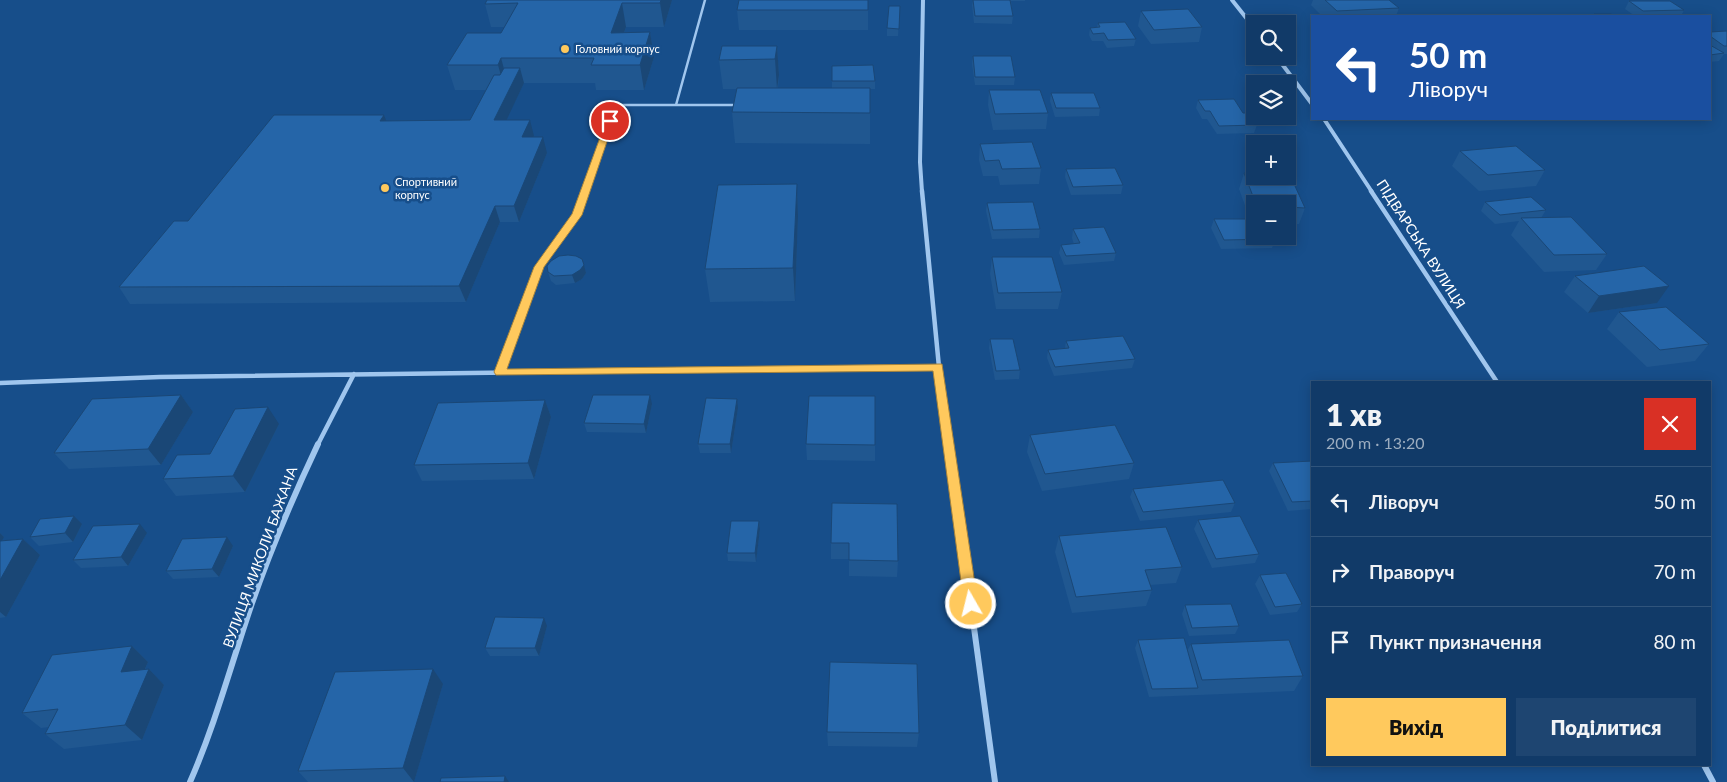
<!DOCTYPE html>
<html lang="uk">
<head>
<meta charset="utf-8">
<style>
  body { margin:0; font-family:Lato,sans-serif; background:#1e4571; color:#f1f3f6; height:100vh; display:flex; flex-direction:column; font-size:19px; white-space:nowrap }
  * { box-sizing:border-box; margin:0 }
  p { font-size:16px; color:#9cadc0 }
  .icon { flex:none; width:28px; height:28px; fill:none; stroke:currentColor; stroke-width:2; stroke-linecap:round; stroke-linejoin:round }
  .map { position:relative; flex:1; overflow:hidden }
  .details { position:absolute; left:1311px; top:381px; width:400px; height:385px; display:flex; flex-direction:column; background:#113a68; border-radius:0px; box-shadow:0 2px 12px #0003,0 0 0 1px #30547c }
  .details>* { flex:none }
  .top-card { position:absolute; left:1311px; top:15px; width:400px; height:105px; border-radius:0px; box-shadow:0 2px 12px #0003,0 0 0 1px #30547c; background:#1a4fa0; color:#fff; overflow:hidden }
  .controls { position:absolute; left:1246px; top:15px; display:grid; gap:10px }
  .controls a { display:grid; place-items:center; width:50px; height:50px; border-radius:0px; background:#113a68; box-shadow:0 2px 12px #0003,0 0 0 1px #30547c; font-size:25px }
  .pin { position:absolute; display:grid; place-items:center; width:42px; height:42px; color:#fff; margin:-21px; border:2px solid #fff; border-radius:50%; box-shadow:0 1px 5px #0007 }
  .me { position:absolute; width:55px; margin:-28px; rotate:352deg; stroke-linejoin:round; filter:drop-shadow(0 0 4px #0008) }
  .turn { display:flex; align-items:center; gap:18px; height:105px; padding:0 15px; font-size:22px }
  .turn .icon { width:65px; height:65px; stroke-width:2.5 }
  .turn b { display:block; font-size:35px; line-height:42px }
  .round { display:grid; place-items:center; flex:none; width:52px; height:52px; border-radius:0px; background:#1e4571 }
  .head { display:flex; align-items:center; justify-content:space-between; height:85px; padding:0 15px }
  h1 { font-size:30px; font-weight:800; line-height:38px }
  .primary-button { display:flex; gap:10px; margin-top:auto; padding:10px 15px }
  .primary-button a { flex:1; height:58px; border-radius:0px; background:#ffc95d; color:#111; font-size:20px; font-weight:800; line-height:58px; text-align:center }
  .primary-button a+a { background:#1e4571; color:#f1f3f6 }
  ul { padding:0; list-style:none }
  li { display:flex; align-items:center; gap:15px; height:70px; padding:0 15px; border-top:1px solid #30547c }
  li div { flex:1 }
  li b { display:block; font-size:19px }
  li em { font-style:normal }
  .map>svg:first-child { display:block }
</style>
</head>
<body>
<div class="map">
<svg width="1727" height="782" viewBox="0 0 1727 782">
  <rect width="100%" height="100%" fill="#174e8a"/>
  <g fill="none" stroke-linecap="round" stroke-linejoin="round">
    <path stroke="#a0c6ee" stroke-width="2.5" d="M676,105h63
      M585,192l30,-87h61l29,-105"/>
    <path stroke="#a0c6ee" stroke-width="3" d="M500,373l39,-106 38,-52 8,-24"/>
    <path stroke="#a0c6ee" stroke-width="4" d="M1232,0l23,29
      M1276,56l36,48
      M1324,119l48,73
      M922,192l-2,-30 3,-162"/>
    <path stroke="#a0c6ee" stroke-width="4.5" d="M922,191l17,176 11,79
      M1371,191l126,191
      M0,383l160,-6 779,-10
      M317,446l37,-72"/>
    <path stroke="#a0c6ee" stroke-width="6" d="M949,444l46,338
      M1704,765l9,17
      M190,782c25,-57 41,-117 61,-176 19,-55 42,-109 67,-162"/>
  </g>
  <path fill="#205790" d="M487,0h185l-8,27h-38l-2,6 26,-1 4,25 -10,33h-48l-1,-7h-71l-18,37 28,16v1l13,16 -28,69h-19l-34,80 -336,2 -11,-17 69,-66 196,-106 2,6 84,-1 16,-30h-31l-8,-25 54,-32 3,-6h-13l-6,-23z
    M868,0v30h-129l-2,-20z
    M973,0h52v1h-14l2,15 -1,8 -38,-1 -2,-18z
    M1313,0h76l10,8 -3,8h-74l-11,-11z
    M1629,1l55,9 -3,6h-46l-10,-7z
    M900,6l-2,30h-11v-8z
    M1141,11l61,16 -3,15 -48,2 -13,-18z
    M1098,23l38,16 -2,7 -27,2 -4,-7h-11l-3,-6 1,-7 7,-1z
    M1727,31v23h-3l-5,7 -9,1v-30z
    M777,46l2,29 -1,13h54v-22l43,15v8h-5v55l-135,-1 -3,-31 5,-23h-14l-4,-29z
    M973,56l42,21 -1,8h-39l-3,-21z
    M989,90l59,23 -2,16 -53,1 -5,-25z
    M1051,93l49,15 -1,8 -44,1 -5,-16z
    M1198,100l59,25 -3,8 -37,1 -10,-15h-5l-6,-11z
    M980,144l61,24 -2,16 -39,1 -2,-9h-15l-4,-16z
    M1460,151l85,19 -9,16 -57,5 -27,-25z
    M1066,169l57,16 -2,9 -50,1 -6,-18z
    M1244,173l61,35 -6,16h-11v-20h-33v32l20,3 -3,9 -51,1 -10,-21 3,-9h36l-11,-30z
    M797,184l1,32 -3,85 -85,1 -5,-33z
    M1485,202l61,8 -5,8 66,36 -11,16 -52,2 -33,-37 8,-14 -24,3 -14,-13z
    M987,203l53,26 -1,9 -47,1 -6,-28z
    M1073,229l43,24 -2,8 -50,4 -5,-12 2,-8 13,-1 -2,-6z
    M992,257l70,35 -4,17h-62l-6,-35z
    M582,259l4,14 -4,6 -7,4 -19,2 -5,-4 -3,-9z
    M1575,276l82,27 -69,10 -24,-21z
    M1619,312l90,32 -14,17 -48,6 -40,-38z
    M990,339l30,31 -1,9 -24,1 -6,-32z
    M1066,341l69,18 -3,9 -78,8 -7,-18 1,-8 17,-2z
    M181,395l12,17 -32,53 -92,4 -15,-16z
    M875,396v65l-68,-1 -1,-16z
    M545,400l6,17 -17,62 -112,2 -8,-16z
    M652,404l-6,29 -59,-1 -3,-9z
    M738,408l-7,45h-31l-2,-9z
    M279,424l-34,68 -69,4 -13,-17 47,-25z
    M1030,435l104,28 -5,16 -87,12 -15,-39z
    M1312,461v48l-24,2 -19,-40 4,-8z
    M1133,489l102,14 -4,9 -91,9 -10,-24z
    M832,503l66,58 -1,16 -48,-1v-17h-18v-16z
    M1198,520l61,34 -4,9 -43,5 -18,-39z
    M759,521l1,8 -4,33 -28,-1 -1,-8z
    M82,524l-9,18 -34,4 -9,-9z
    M0,533l4,4 -3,4 22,-2 17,16 -34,62 -6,1z
    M147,533l-19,33 -47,2 -8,-8z
    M1059,536l123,31 -6,16 -26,2 2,5 -6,16 -74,7 -17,-61z
    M233,546l-14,31 -46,2 -7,-8z
    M1260,575l42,29 -5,8 -27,3 -15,-31z
    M1185,605l54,21 -4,8 -46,2 -7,-22z
    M547,626l-8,30h-49l-5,-8z
    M1138,640l49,11 4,-7 112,32 -9,15 -145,6 -14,-49z
    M132,646l16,16 -3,8 4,-1 15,16 -22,55 -78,9 -19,-15 4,-7 -8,1 -19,-15z
    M443,684l-29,98h-106l-10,-11z
    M827,732l92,1 -2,14 -89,-1z"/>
  <path fill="#1a4776" d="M661,0h11l-8,27 -4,-24z
    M622,3l4,24 -11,30 -4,-24z
    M650,32l4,25 -10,33 -4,-25z
    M777,46l2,29 -2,14 -2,-30z
    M501,58l7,25 -3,7 -7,-25z
    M520,68l4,15 -25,53 -5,-16z
    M384,115l6,15 -10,-9z
    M530,120l4,16 -8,17 -4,-16z
    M543,137l4,16 -28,69 -5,-16z
    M797,184l1,32 -3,85 -2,-33z
    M495,206l5,16 -34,80 -7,-16z
    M584,265l2,8 -4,6 -7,4 -3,-8z
    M1669,286l-12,17 -69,10 11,-17z
    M181,395l12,17 -32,53 -13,-16z
    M650,395l2,9 -6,29 -2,-9z
    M737,399l1,9 -7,45 -1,-9z
    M545,400l6,17 -17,62 -6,-16z
    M268,407l11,17 -34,68 -12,-16z
    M74,516l8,8 -9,18 -8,-9z
    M759,521l1,8 -4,33 -1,-9z
    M140,524l7,9 -19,33 -7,-9z
    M0,533l4,4 -4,7z
    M227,537l6,9 -14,31 -7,-8z
    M23,539l17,16 -34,62 -6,-5v-32z
    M544,618l3,8 -8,30 -4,-8z
    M132,646l16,16 -11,25 -16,-15z
    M149,669l15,16 -22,55 -17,-15z
    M433,669l10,15 -29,98 -11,-14z
    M505,776l4,6h-5z"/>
  <path fill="#2565a8" stroke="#1a4776" d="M487,0h174l-1,3h-38l-11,30 39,-1 -10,33h-49l3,-7h-93l-3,7h-51l20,-32h34l17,-30 -33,1z
    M739,0h129v10h-131z
    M973,0h37l3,16h-38z
    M1325,0h64l10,8 -62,3z
    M1629,1h41l14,9 -41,1z
    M889,6h11l-1,23 -12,-1z
    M1188,9l14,18 -48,3 -13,-19z
    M1594,14h17l3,2h-17z
    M1125,22l11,17 -28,1 -4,-7 -11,1 -3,-6 10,-1 -2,-4z
    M1727,31v15h-3l-14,-10v-4z
    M1710,45l14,8 -14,2z
    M722,46h55l-2,13 -56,1z
    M973,56h38l4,21h-40z
    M873,65l2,16h-43v-15z
    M504,68h16l-26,52h36l-8,17h21l-29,69h-19l-36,80 -340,1 55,-66h14l86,-106h110l-4,6 90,-1 24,-45h6z
    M737,88h133v25l-138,-1z
    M989,90h51l8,23 -53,1z
    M1051,93h43l6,15h-44z
    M1234,99l9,14h5l9,12 -38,1 -9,-15h-5l-7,-11z
    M1032,142l9,26 -39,1 -3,-9 -14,1 -5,-17z
    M1516,146l29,24 -57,5 -28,-24z
    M1115,168l8,17 -50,2 -7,-18z
    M1244,173h11v3h33v-1h2l15,33 -17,-1v-3h-32z
    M797,184l-4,84 -88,1 13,-84z
    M1531,197l15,13 -46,5 -15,-13z
    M1033,202l7,27 -47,1 -6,-27z
    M1571,217l36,37 -53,1 -33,-37z
    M1214,219h41v17h18l2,3 -51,1z
    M1104,227l12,26 -50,3 -5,-11 19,-2 -7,-14z
    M568,255l8,1 6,3 2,6 -4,5 -8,5 -18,1 -6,-4 -1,-6 4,-5 8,-5z
    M992,257h60l10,35 -64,1z
    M1644,266l25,20 -70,10 -24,-20z
    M1666,307l43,37 -49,6 -41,-38z
    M1123,336l12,23 -80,8 -7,-17 21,-2 -3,-7z
    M990,339h23l7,31 -24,1z
    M181,395l-33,54 -94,4 38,-54z
    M593,395h57l-6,29 -60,-1z
    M809,396h66v49l-69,-1z
    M706,398l31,1 -7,45h-32z
    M545,400l-17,63 -114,2 24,-62z
    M268,407l-35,69 -70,3 14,-24 33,-1 25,-45z
    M1115,425l19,38 -89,11 -15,-39z
    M1312,461v40l-20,1 -19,-39z
    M1223,480l12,23 -92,9 -10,-23z
    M832,503l65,1 1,57 -49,-1v-17h-18z
    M74,516l-9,17 -35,4 10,-18z
    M1240,516l19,38 -43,5 -18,-39z
    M731,521h28l-4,32h-28z
    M140,524l-19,33 -48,3 20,-34z
    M1166,527l16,40 -37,3 7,20 -76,7 -17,-61z
    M227,537l-15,32 -46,2 16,-32z
    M23,539l-23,41v-39z
    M1286,573l16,31 -27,3 -15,-32z
    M1231,604l8,22 -47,2 -7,-23z
    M495,617l49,1 -9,30h-50z
    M1184,638l14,50 -46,1 -14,-49z
    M1289,640l14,36 -101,4 -11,-36z
    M132,646l-11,26 28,-3 -24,56 -80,9 13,-25 -36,4 30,-58z
    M830,662l87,2 2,69 -92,-1z
    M433,669l-30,99 -105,3 37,-99z
    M505,776l-1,6h-64l1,-4z"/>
  <path fill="#ffc95d" stroke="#a6833c" d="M610,119l4,2 -32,94 -38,52 -37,102 435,-5 36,240 -2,4 -5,2 -5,-2 -2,-4 -31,-233 -437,4 -2,-3 40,-105 38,-53 34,-93z"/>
  <g fill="#ffc95d" stroke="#174e8a" stroke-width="2">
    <circle cx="565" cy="49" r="5"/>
    <circle cx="385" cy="188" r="5"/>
  </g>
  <g text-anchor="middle" stroke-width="5" stroke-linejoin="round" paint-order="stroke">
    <g font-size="11" fill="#fff" stroke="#174e8a" text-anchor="start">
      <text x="575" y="53">Головний корпус</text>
      <text x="395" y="186">Спортивний<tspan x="395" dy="13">корпус</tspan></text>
    </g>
    <g font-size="14" fill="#fff" stroke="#174e8a">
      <text transform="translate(1421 244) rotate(57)" y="5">ПІДВАРСЬКА ВУЛИЦЯ</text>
      <text transform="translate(260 557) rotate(-70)" y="5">ВУЛИЦЯ МИКОЛИ БАЖАНА</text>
    </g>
  </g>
</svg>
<div class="controls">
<a><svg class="icon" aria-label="search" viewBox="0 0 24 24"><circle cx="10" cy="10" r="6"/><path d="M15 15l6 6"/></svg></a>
<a><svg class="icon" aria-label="layers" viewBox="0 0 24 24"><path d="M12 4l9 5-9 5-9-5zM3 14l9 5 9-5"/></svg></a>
<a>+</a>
<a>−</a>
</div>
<div class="pin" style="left:610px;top:121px;background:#d93025"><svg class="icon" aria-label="arrive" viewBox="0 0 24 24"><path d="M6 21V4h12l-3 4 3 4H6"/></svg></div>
<svg class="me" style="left:971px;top:604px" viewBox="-20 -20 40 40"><circle r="17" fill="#ffc95d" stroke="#fff" stroke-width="3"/><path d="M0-11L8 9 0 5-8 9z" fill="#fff"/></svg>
<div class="top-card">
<div class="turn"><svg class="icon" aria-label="left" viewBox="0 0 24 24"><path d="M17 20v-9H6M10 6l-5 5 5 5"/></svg><div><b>50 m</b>Ліворуч</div></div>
</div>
<section class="details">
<div class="head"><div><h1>1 хв</h1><p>200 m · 13:20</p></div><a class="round" style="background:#d93025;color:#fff"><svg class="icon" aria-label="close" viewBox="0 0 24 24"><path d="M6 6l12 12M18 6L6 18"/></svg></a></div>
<ul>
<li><svg class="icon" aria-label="left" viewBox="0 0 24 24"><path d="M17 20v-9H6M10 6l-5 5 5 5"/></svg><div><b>Ліворуч</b></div><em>50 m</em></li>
<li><svg class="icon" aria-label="right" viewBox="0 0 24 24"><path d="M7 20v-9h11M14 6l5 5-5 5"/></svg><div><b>Праворуч</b></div><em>70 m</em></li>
<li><svg class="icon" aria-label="arrive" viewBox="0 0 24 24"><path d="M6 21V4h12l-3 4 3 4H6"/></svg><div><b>Пункт призначення</b></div><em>80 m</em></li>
</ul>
<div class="primary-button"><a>Вихід</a><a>Поділитися</a></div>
</section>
</div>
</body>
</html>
